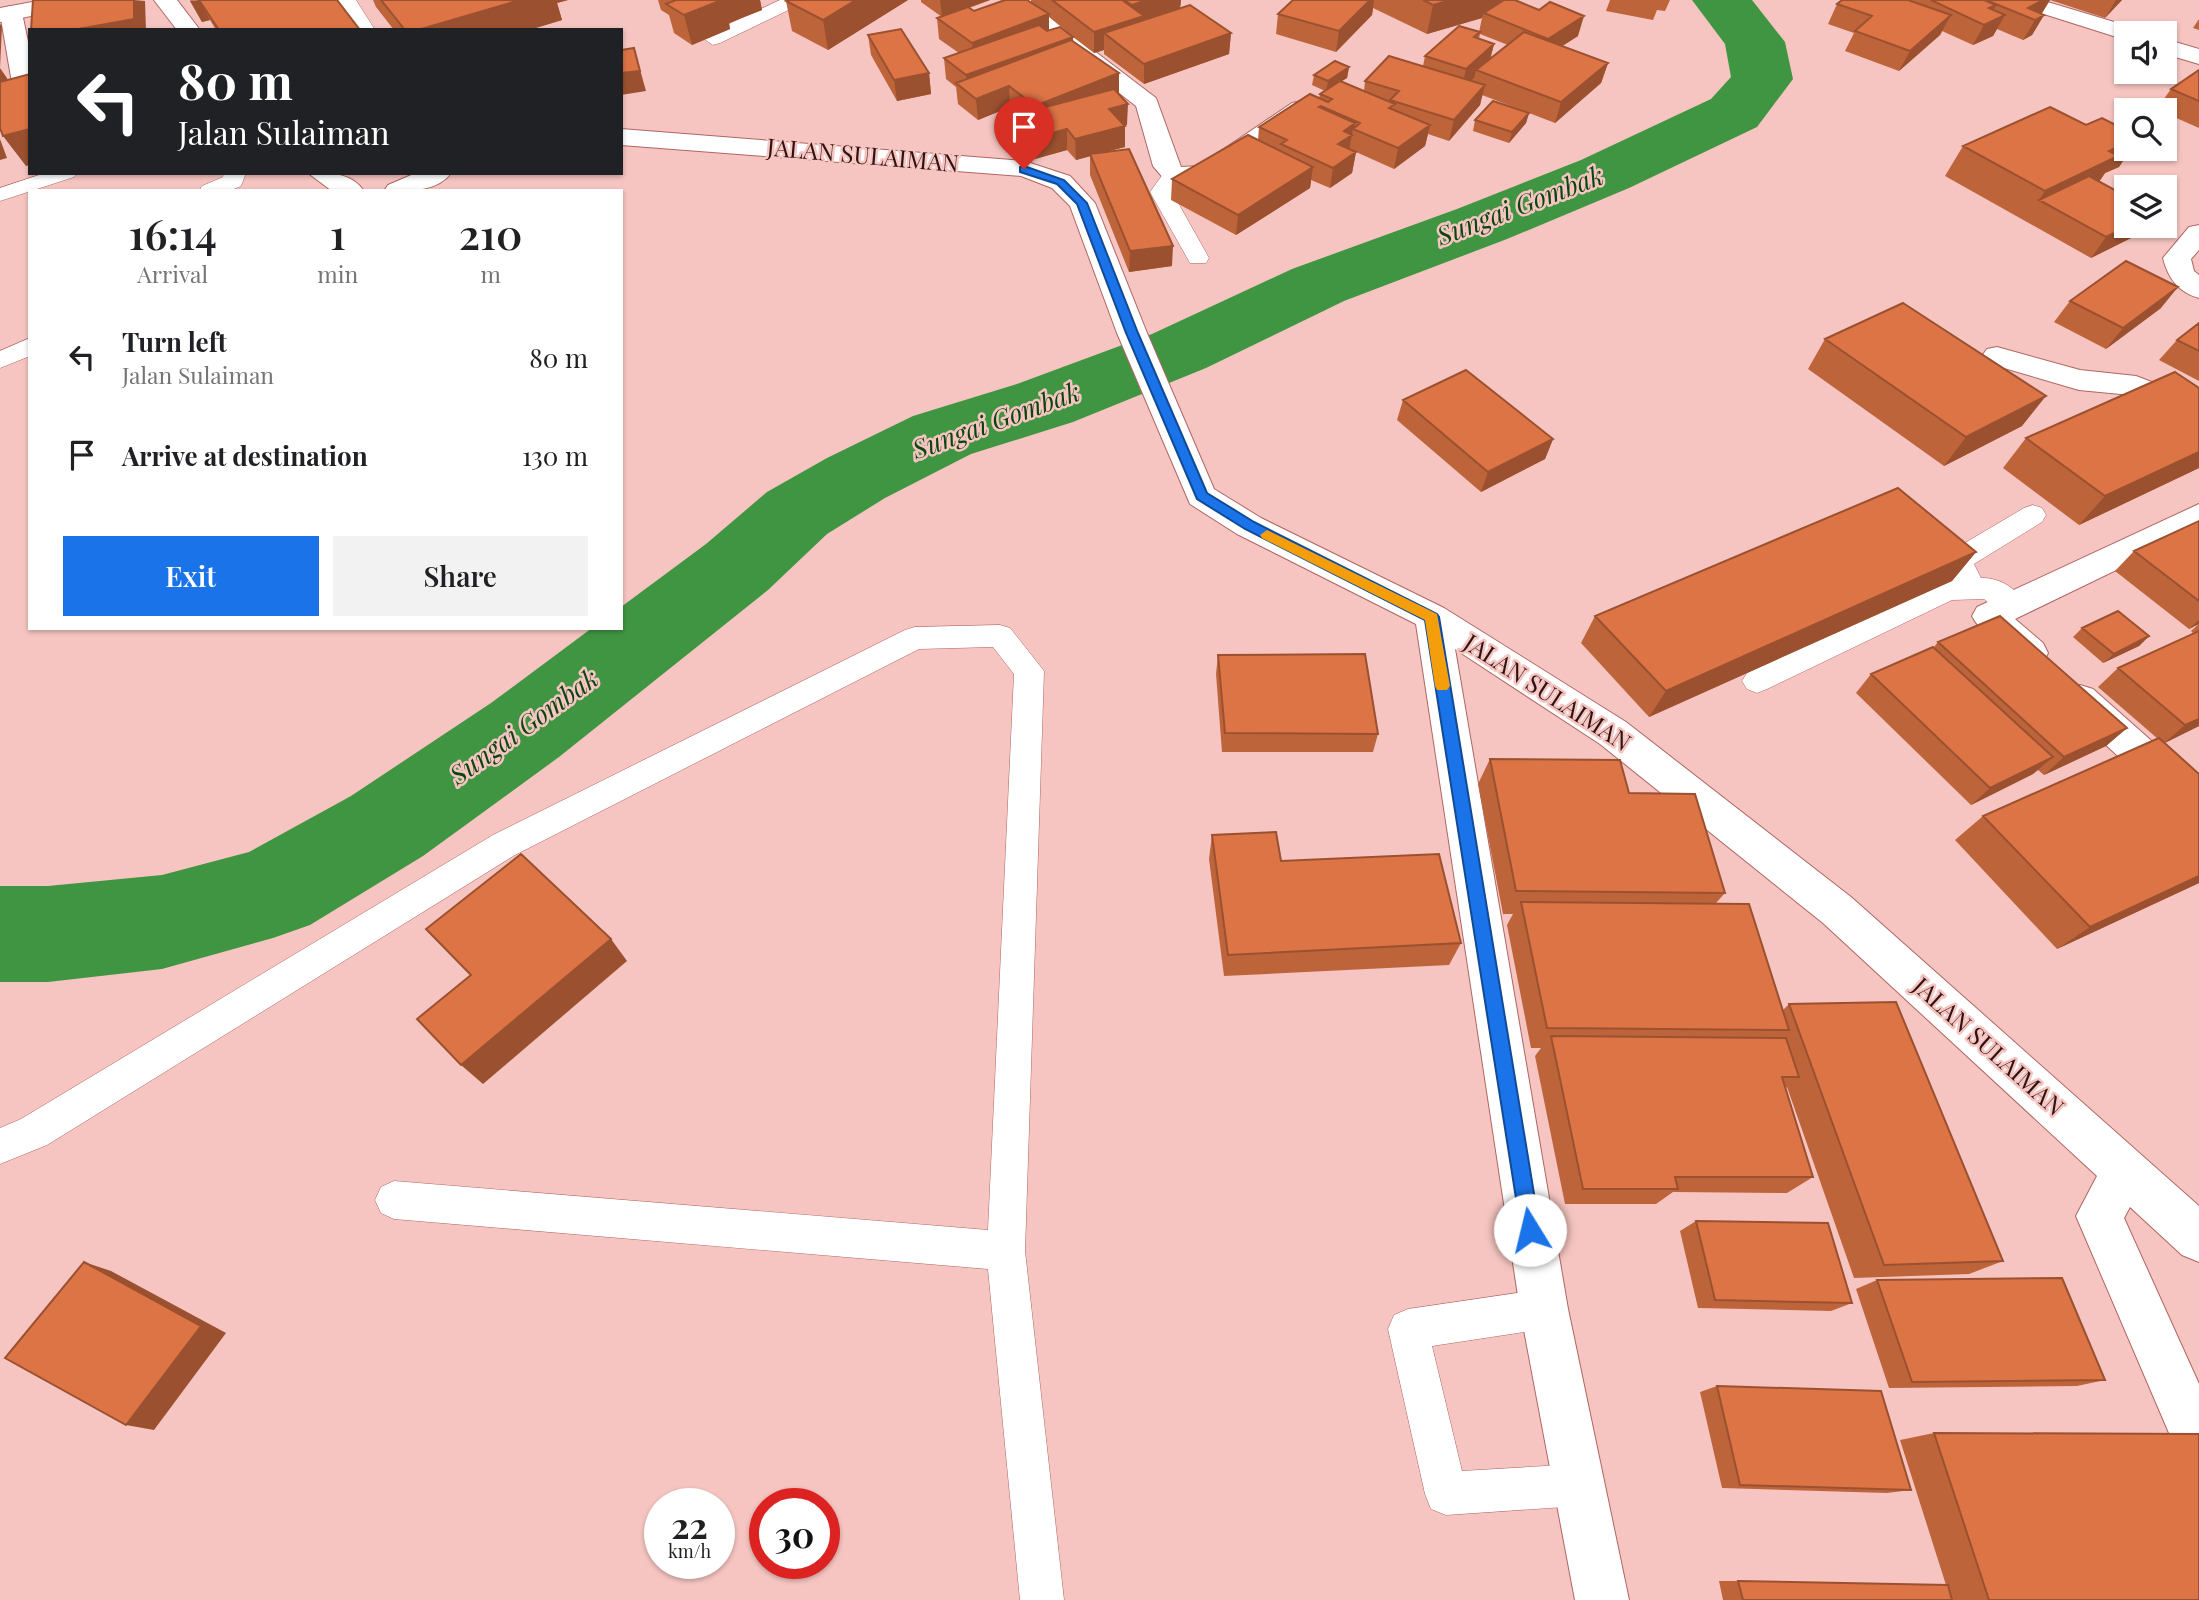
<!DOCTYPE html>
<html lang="en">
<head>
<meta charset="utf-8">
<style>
  body { margin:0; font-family:"Playfair Display",serif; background:#f2f2f2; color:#202124; height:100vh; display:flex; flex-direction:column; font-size:26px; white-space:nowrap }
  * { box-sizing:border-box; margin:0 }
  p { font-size:23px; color:#757577 }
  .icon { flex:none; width:38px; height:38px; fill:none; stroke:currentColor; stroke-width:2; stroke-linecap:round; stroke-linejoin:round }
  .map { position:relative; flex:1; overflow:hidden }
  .side { position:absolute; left:28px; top:189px; width:595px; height:441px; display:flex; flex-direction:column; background:#fff; border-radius:0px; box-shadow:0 2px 5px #0004 }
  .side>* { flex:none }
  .hud { position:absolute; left:28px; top:28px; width:595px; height:147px; border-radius:0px; box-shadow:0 2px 5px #0004; background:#202124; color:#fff; overflow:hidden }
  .fabs { position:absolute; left:2114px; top:21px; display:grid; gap:14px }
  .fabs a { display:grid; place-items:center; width:63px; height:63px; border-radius:0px; background:#fff; box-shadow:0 2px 5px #0004; font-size:35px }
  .speed { position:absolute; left:644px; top:1488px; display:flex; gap:14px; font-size:35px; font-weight:700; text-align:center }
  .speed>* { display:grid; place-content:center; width:91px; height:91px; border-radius:50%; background:#fff; box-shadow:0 2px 5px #0004; line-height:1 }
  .speed small { font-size:18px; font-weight:400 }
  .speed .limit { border:10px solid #d22; background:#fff; color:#111 }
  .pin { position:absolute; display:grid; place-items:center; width:60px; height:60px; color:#fff; margin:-72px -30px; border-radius:50% 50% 50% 0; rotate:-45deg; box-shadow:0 0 7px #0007 }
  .pin .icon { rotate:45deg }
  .me { position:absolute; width:77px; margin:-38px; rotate:351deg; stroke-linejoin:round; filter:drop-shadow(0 0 5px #0008) }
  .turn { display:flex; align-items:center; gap:24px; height:147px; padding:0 35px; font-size:32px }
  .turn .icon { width:91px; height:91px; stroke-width:2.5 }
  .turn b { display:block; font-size:49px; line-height:60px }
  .eta { display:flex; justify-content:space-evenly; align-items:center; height:119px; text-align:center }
  .eta b { font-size:42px; font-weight:600; line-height:49px }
  .primary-button { display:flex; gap:14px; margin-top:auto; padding:14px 35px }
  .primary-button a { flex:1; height:80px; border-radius:0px; background:#1a73e8; color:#fff; font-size:28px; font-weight:600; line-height:80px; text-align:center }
  .primary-button a+a { background:#f2f2f2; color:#202124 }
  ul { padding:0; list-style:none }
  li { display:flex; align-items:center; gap:21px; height:98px; padding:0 35px }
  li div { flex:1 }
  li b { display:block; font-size:26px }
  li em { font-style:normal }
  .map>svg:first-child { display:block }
</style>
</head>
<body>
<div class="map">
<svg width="2199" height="1600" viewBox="0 0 2199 1600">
  <rect width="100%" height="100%" fill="#f6c5c1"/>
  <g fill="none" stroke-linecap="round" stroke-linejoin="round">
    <path fill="#409542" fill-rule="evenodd" d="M1692,0h60l33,42 8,37 -36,48 -128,61 -122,51 -163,62 -138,67 -133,54 -102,32 -86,44 -58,36 -59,56 -209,167 -136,99 -113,69 -37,13 -111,31 -114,13h-48v-96h48l114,-11 87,-23 102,-56 140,-93 101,-75h29v-21l85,-63 61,-52 60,-34 86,-42 104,-32 135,-50 140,-65 165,-60 124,-49 130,-61 20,-22 -6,-33z"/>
    <g stroke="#af6662" stroke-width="1">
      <path id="lane" d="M338,0h18l19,30h-19z
        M780,0h24l-3,4 -81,39 -7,2 -9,-6 2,-4z
        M1173,168l7,2 4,4 -12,18 37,66 -3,5h-16l-40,-71 16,-22z
        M45,173h32l-3,4 -74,24v-13z
        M224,173h22l-5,13 -12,5h-30l3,-5 21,-9z
        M30,338v18l-30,12v-17z
        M2033,505l9,3 4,7 -4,7 -68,42 7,14c18,-1 37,11 45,27l-4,8c-17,5 -25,-4 -38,-14l-32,1 -185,89 -10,4 -10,-4 -5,-8 5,-8 191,-90 16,-4 -10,-19 4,-7 76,-45z
        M1000,625l10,3 34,43 -19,580 39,349h-44l-32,-331 -594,-50 -13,-6 -6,-13 6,-13 13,-6 594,49 26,-556 -21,-27 -74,2 -404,206 -468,290 -47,19v-36l21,-9 472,-284 412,-205 10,-3z
        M1544,1289l14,6 6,14 -6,14 -14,6 -112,17 30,125 117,-7 15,6 6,15 -6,15 -15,6 -133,9 -15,-6 -6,-15 -37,-165 6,-14 14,-6z"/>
    </g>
    <g stroke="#af6662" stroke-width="2">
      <path id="street" d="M154,0h23l23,30h-23z
        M1014,0h22l2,8 118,90 25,69 18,-1 93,-63 9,-2 9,2 3,5 -3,5 -93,63 -27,8 -26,-5 -11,-13 -17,-60 -116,-90z
        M1998,0h43l93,28 4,5h-12v7l-79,-25 -46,-10z
        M11,6l8,2 3,5 8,38v49l-30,15v-18l10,-6 2,-8 -12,-70 3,-5z
        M2165,39l34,10v15l-34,-10z
        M621,129l403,32 46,15 25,27 52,130 67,156 47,29 183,90 182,114 225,175 348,309v56l-17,-7 -52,-48 -6,11 75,166v85l-18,-8 -105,-245 21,-40 -274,-253 -223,-179 -145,-95 113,660 61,291h-54l-55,-291 -104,-685 -179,-90 -47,-30 -73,-171 -47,-127 -18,-18 -31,-12 -400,-31z
        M308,173c21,0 43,-1 56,18h-32z
        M416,173h35c-14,20 -46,18 -67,18l4,-6z
        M2199,225v25l-8,9 3,12 5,4v23c-21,-6 -31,-20 -36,-40l26,-31z
        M1997,347l83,23 56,6 63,24v22l-68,-27 -52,-5 -92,-27 -5,-7 5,-7z
        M2199,504v26l-184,89 28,24 5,10 -5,10c-6,2 -11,4 -17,2 -15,-3 -47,-35 -54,-49l5,-9z
        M2080,685l13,4 106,94v40l-14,-5 -118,-109 -5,-10 5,-10z"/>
    </g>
    <g stroke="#af6662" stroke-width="2">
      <path id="secondary" d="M43,0h46l-3,5 -8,2 -78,15v-14z"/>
    </g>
    <use href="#lane" fill="#fff" fill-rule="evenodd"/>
    <use href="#street" fill="#fff" fill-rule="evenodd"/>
    <use href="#secondary" fill="#fff" fill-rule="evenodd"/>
  </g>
  <path fill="#be643b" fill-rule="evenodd" d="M190,0l170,30h-144l-6,-10 -8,2z
    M373,0h195l-11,3 5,17 -33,10h-135l-18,-23z
    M658,0h102l2,10 -33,13 1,6 -38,16 -18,-12 -5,-18 -8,-5z
    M908,0l-80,50 -36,-19 -6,-30z
    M921,0h69l-21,8 5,3 57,-8v-3h150l-1,8 51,25 -2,21 -85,30 -40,-30v-4l-10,3 -21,-16v5l46,51h-1l9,32h-2v22l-22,5 69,114 -43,6 -39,-97v-19l-14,4 -9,-10 -43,12 -19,-24 -1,-20 15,-4 -9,-7 -32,13 -20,-16 -2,-17 -10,-8 -2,-21 15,-5 -20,-14 -2,-21 5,-1 -21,-15zM1049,17l22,18 -22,-4z
    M1293,0h223l62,36 -16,10 46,17 -7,20 -46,40 -26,-10 -3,10 -17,20 -36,-12 2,-11 46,-10 -39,-15 -2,10 -31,36 -21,-7 -3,12 -31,23 -38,-17 -4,21 -22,15 -19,-8 -1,8 -74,47 -65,-35 1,-21 86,-39 1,-13 60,-29 1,-4 5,-3 -13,-6 2,-10 35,-8 -2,11 -6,3 23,10 1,-10 58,-15 2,-10 54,-24 3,-14 -55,16 -54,-26 -1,7 -36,37 -60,-18 2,-20zM1480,34l28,11 -18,14 4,-15 -15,-5z
    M1610,0h60l-5,11 -8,-1 -4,10 -47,-9z
    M1842,0h208l-9,14 3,1 -12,20 -9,5 -26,-11 -4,7 -20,9 -31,-14 -2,4 -41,36 -54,-20 9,-18 -26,-9 9,-20z
    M2050,0h72l-17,18z
    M2199,19v11l-6,-2z
    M868,35l61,38 2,21 -34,7 -26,-46z
    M2199,70v58l-34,-15v-3h-9l15,-21z
    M1963,146l168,3 -12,18 -14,6 -6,9 27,44h20l-5,7 -50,25 -146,-82z
    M2070,301l91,7 -55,41 -52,-27z
    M2199,323v58l-40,-21 18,-20z
    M1825,339l197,87 -78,40 -136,-97z
    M2199,388v80l-120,57 -76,-57 23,-30z
    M1403,400l150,39 -8,20 -64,33 -84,-72z
    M2199,521v205l-35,17 35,140 -142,66 -102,-109 28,-24 175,-77 -60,-52 20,-19 76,-34 -3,-3 8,-7 -10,5 -74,-58 19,-20z
    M1976,552l-24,29 -303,136 -68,-74 14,-27z
    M2082,628l67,8 -10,10 -36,17 -30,-26z
    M1938,642l189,86 -21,18 -62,29 -6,-5 -5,4 -62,31 -115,-112 15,-19 63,-27z
    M1218,655l160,79 -5,18h-151l-6,-78z
    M1490,759l139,34 96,100 -9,10 67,107 6,-6 214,257 -34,13 -115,4 -67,-191 -1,1 27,89 -26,16 -114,-1 -17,12h-91l-30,-148 6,-8h-10l-24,-123 6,-11h-10l-25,-130z
    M1212,835l69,26 180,82 -12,22 -225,11 -15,-117z
    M1696,1221l156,82 -21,8 -133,-3 -18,-77z
    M1877,1280l228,100 -28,6 -188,2 -33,-99z
    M1717,1386l194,104 -24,3 -165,-5 -22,-96z
    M1934,1433l265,167h-476l-4,-19h19l208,4 -46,-145z"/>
  <path fill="#9b5130" d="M134,0l11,1 1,29h-73z
    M199,0l11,20 -8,2 -12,-21z
    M519,0h49l-11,3 5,17 -33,10h-111z
    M719,0h41l2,10 -33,13 1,6 -38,16 -8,-30z
    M856,0h52l-80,50 -5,-30z
    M940,0h50l-48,17z
    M1147,0h34l-1,9 -76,24v17l-10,3v-21l37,-12 1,-15z
    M1370,0h4l-2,15 -36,37 3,-21z
    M1451,0h65l-32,13 -2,5 -55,16 6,-29z
    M2043,0h7l-9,15 -13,-7z
    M2116,0h6l-17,18z
    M1996,5l-11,19 20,-9 -12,21 -20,9 11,-20 5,-17z
    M1049,14v21l-76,29 -1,-21z
    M1951,15l-11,20 -41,36 11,-20z
    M2044,15l-12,20 -9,5 12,-20z
    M1584,16l-6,20 -36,23 6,-20z
    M0,24l2,2 -2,42z
    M1231,33l-2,21 -85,30v-20z
    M1073,37l1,20 -107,35 -1,-17z
    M1494,44l-5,20 -13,6 -2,8 -13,12 5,-21z
    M634,48l12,43 -25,4v-22z
    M1608,63l-7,20 -46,40 6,-21z
    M1349,67l-2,11 -21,13 2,-10z
    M0,68l7,10 4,16 -11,3z
    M929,73l2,21 -34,7 -3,-21z
    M1119,73v20l-83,33 -1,-20z
    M1485,85l-5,20 -31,36 5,-21z
    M1009,86l1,21 -32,13 -2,-21z
    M1128,104l-1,21 -18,4v-20z
    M1529,113l-3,10 -17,20 3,-11z
    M1355,123l-1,6h-1l-5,27 -10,-12 6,-13z
    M1430,125l-5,21 -31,23 4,-21z
    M1125,126v21l-49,13 -1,-21z
    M30,129v36l-4,1 -23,-30z
    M1067,129v21l-43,12 -1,-21z
    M0,139l7,19 -7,2z
    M2126,143v6h5l-12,18 -14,6 -9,13 -57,14 -14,21 20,-30 64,-40z
    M1356,152l-4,21 -22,15 3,-20z
    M1313,167l-3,21 -74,47 2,-20z
    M2129,226h17l-5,7 -50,25 15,-21z
    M1173,246l-1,20 -43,6 1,-21z
    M2178,287l-17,21 -55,41 17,-21z
    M2046,396l-24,30 -78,40 22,-29z
    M1553,439l-8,20 -64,33 7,-20z
    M2199,452v16l-120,57 26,-29z
    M1976,552l-24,29 -303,136 17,-26z
    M2199,620v4l-10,5z
    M2149,636l-10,10 -36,17 11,-9z
    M2199,719v7l-36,18 22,-19z
    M2127,728l-21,18 -62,29 20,-18z
    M2053,757l-20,17 -62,31 19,-17z
    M2199,876v7l-142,66 33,-22z
    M611,939l16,22 -144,123 -22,-19z
    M84,1262l27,9 115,62 -72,97 -28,-5z"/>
  <path fill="#dd7445" stroke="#9b5130" stroke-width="2" d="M33,0h101v19l-61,11h-42z
    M199,0h138l23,30h-141z
    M381,0h139l-102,30h-13z
    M676,0h46l-38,15 -18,-11z
    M789,0h67l-33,20 -37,-19z
    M1005,0h22l22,14 -77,29 -35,-25 31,-11 6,4z
    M1052,0h70l22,16 -50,16z
    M1124,0h23l-15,5z
    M1293,0h77l-31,31 -61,-17z
    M1423,0h28l-18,5z
    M1504,0h11l24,10 11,-8 34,14 -36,23 -64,-26z
    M1842,0h66l43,15 -41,36 -55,-20 17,-15 -35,-12z
    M1931,0h53l12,5 -7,3 16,7 -21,10z
    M1986,0h57l-15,8 16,7 -9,5z
    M1190,5l41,28 -87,31 -40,-31z
    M1039,25l8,6 13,-4 13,10 -107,38 -22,-17z
    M1459,26l21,6 -6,5 20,7 -28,25 -41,-13z
    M901,29l28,44 -35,7 -26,-45z
    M1524,32l84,31 -47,39 -85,-32z
    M1071,40l48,33 -84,33 -26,-20 -33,13 -20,-16z
    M634,48l6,23 -19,2v-23z
    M1389,56l96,29 -31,35 -64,-20 9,-9 -34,-10z
    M1335,61l14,6 -21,14 -14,-6z
    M2199,70v31l-28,-12z
    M30,74v55l-27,7 -3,-8v-46z
    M1340,81l55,23 -6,4 41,17 -32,23 -45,-19 7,-6 -39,-17 -2,1 36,16 -11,8 8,4 -14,9 18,8 -23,16 -52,-24 6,-4 -28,-13 51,-33 18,8 4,-3 -12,-5z
    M1114,89l14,15 -19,5 16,17 -50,13 -8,-10 -44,12 -19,-23z
    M1493,101l36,12 -17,19 -37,-12z
    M2050,107l36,18 16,-7 24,12v13l-17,8 9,5 -73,35 -82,-45z
    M1248,135l65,32 -75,48 -66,-36z
    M1129,149l44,97 -43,5 -40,-97z
    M2089,176l37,20v30h3l-23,11 -67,-37z
    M2126,261l52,26 -55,41 -53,-27z
    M1903,303l143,93 -80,41 -141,-98z
    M2199,323v28l-22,-11z
    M1466,370l87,69 -65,33 -85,-72z
    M2175,372l24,16v64l-94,44 -79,-58z
    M1898,488l78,64 -310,139 -71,-75z
    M2199,521v80l-65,-50z
    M2118,611l31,25 -35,18 -32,-26z
    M2000,616l127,112 -63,29 -126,-115z
    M2199,631v88l-14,6 -67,-57z
    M1933,647l120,110 -63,31 -119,-114z
    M1365,654l13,80 -153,-1 -7,-78z
    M2159,738l40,36v102l-109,51 -107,-111z
    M1490,759l130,1 9,33 66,1 30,99 -209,-2z
    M1276,832l5,29 158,-7 22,89 -233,12 -16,-120z
    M521,854l90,85 -150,126 -44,-46 54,-44 -45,-46z
    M1521,902l228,2 40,126 -242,-2z
    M1896,1002l107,259 -119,4 -95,-261z
    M1551,1036l235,2 13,39h-17l31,100h-138l3,12h-95z
    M1696,1221l132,2 24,80 -137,-3z
    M84,1262l117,64 -75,99 -121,-67z
    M2062,1278l43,102 -193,2 -35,-102z
    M1717,1386l164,5 30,99 -171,-5z
    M1934,1433l265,1v166h-210z
    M1738,1581l210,4 4,15h-209z"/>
  <path fill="#1a73e8" stroke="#114b97" stroke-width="2" d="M1024,166l40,14 23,23 51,130 69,160 47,29 183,92 2,3 101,613 -3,6 -7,3 -7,-3 -2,-6 -96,-610 -180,-91 -48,-30 -71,-166 -49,-129 -20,-20 -37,-12v-5z"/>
  <path fill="#f59e0b" d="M1267,530l170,84 13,72 -3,4h-10l-2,-4 -10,-66 -163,-82 -2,-3z"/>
  <g text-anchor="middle" stroke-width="5" stroke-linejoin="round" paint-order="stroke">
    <g font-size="24" fill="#2f1311" stroke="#f6c5c1">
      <text transform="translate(863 156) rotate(5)" y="8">JALAN SULAIMAN</text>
      <text transform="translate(1547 693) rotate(33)" y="8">JALAN SULAIMAN</text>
      <text transform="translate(1988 1047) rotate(42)" y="8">JALAN SULAIMAN</text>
    </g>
    <g font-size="26" font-style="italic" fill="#09460e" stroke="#f6c5c1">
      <text transform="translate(1520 206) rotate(-21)" y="9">Sungai Gombak</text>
      <text transform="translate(996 421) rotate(-20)" y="9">Sungai Gombak</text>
      <text transform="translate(524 727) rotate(-36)" y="9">Sungai Gombak</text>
    </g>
  </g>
</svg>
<div class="fabs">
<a><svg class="icon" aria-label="sound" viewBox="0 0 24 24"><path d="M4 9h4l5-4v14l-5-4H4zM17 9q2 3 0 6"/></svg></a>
<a><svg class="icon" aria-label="search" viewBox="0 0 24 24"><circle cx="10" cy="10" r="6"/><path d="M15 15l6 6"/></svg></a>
<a><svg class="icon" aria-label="layers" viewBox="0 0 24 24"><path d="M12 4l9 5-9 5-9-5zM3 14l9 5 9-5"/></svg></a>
</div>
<div class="speed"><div>22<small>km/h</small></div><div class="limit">30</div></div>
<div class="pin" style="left:1024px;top:169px;background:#d93025"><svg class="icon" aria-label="arrive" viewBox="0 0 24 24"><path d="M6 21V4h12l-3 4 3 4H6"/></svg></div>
<svg class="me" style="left:1530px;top:1230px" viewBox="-20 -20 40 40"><circle r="19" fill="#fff"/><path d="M0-13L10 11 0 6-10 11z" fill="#1a73e8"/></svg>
<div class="hud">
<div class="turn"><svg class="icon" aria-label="left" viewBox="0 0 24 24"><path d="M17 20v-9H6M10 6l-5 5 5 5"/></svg><div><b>80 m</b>Jalan Sulaiman</div></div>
</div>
<section class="side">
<div class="eta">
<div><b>16:14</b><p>Arrival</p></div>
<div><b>1</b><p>min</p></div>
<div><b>210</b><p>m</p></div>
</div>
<ul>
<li><svg class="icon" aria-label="left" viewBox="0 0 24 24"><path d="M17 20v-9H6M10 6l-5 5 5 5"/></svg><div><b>Turn left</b><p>Jalan Sulaiman</p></div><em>80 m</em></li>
<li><svg class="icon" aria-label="arrive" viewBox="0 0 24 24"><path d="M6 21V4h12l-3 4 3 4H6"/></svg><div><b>Arrive at destination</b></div><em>130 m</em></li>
</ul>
<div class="primary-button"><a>Exit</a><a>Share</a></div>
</section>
</div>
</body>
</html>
